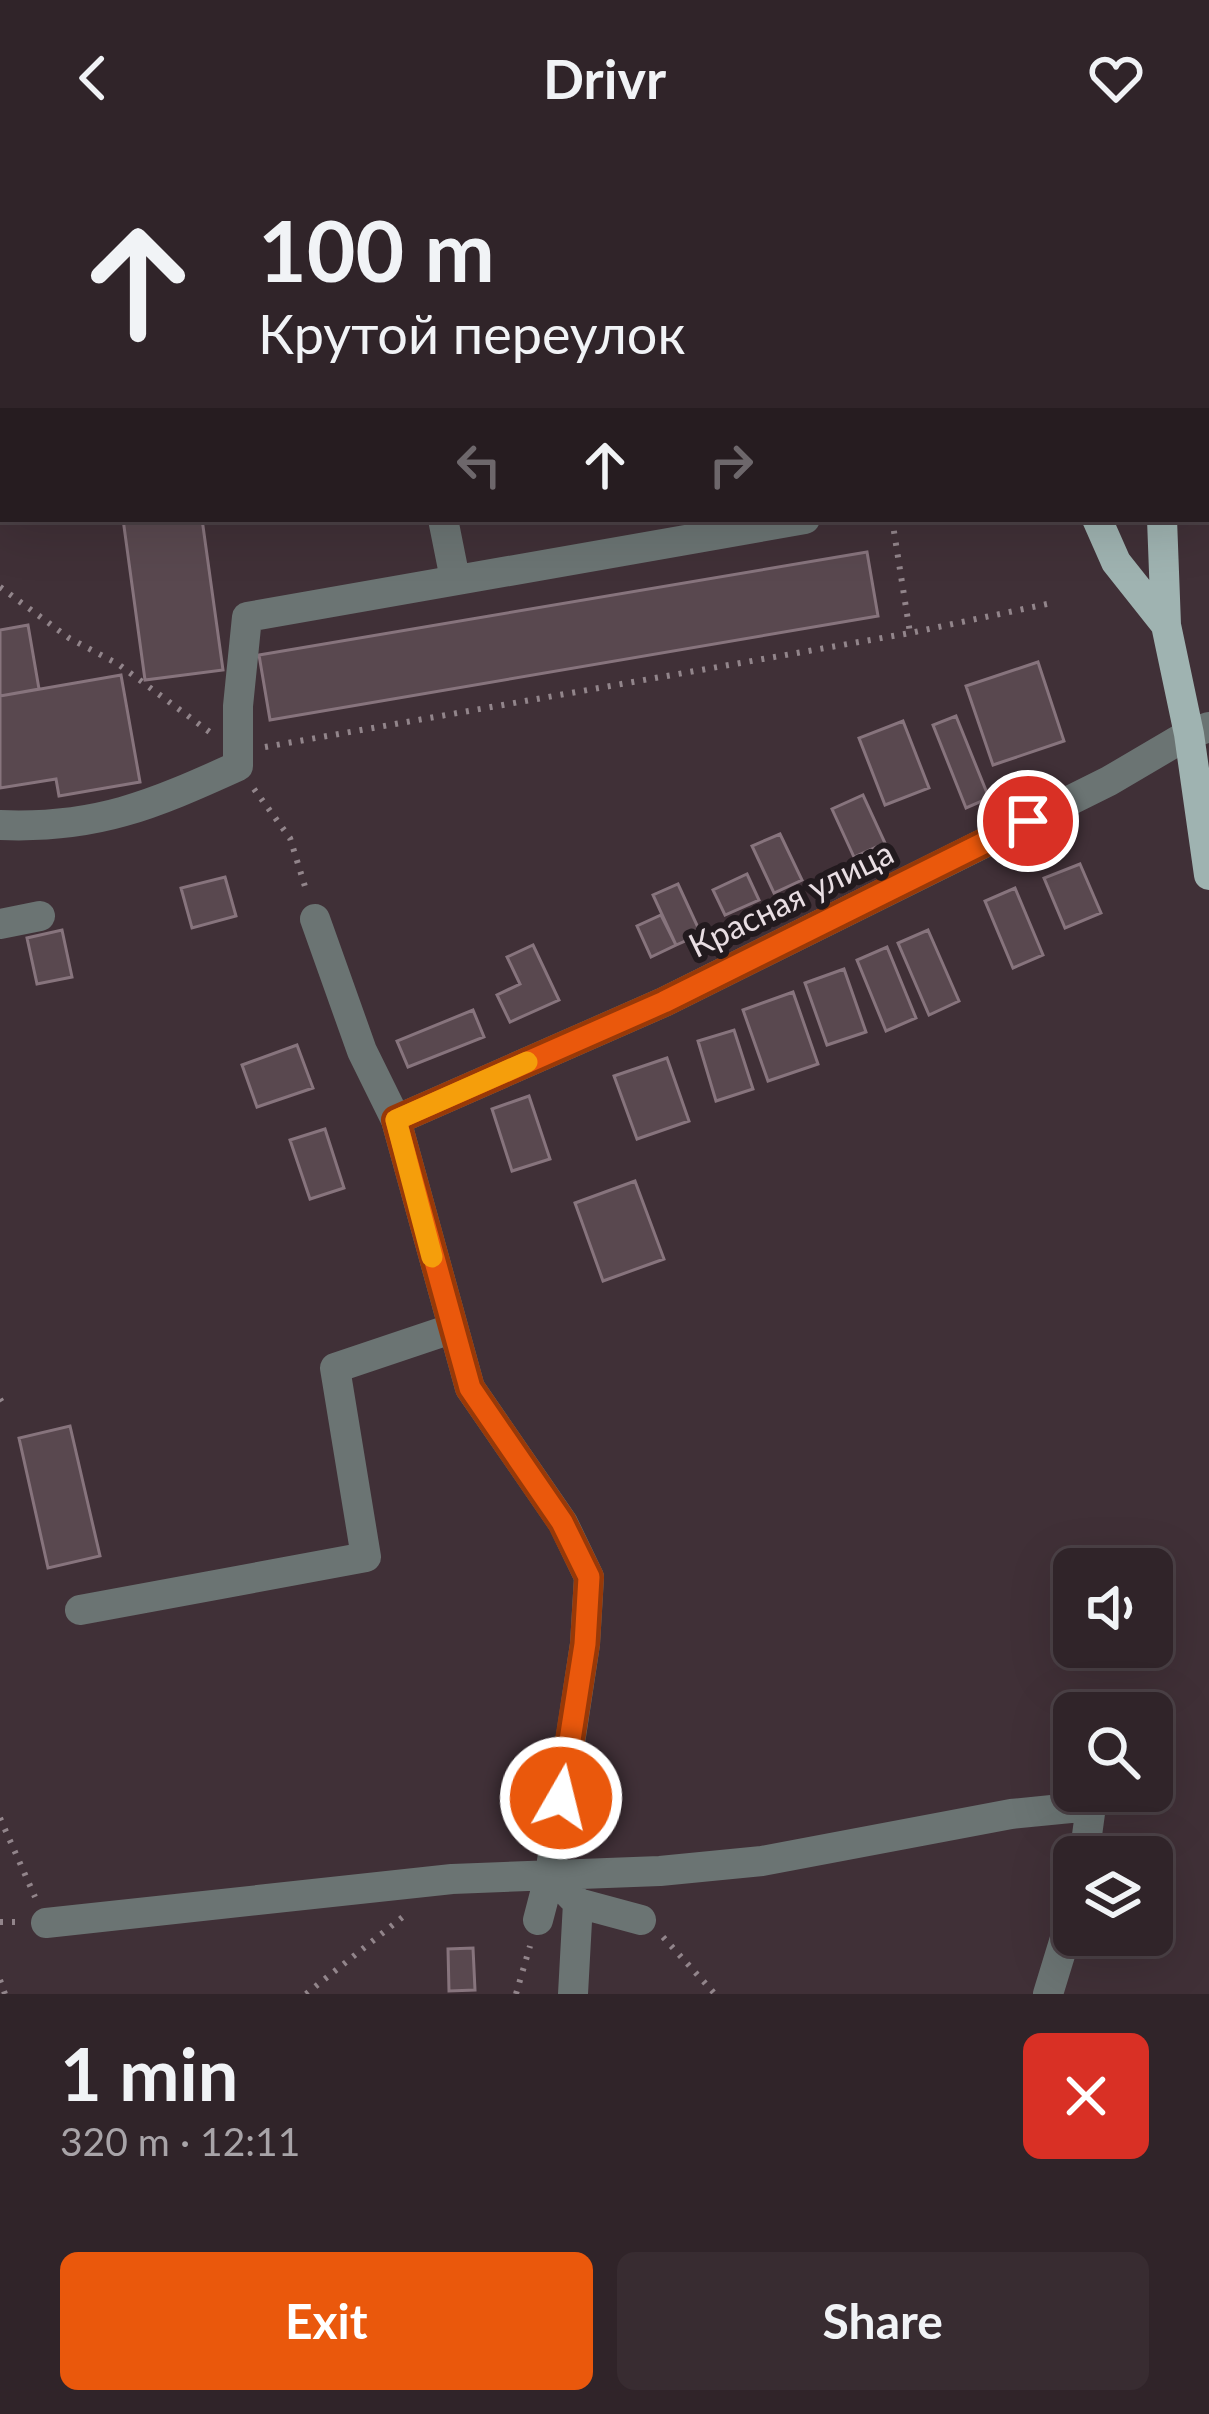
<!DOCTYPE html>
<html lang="en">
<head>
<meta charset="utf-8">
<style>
  body { margin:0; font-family:Lato,sans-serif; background:#382c31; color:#f1f3f6; height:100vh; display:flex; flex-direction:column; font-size:45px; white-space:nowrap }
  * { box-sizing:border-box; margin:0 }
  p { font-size:39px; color:#a8a4a8 }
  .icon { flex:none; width:66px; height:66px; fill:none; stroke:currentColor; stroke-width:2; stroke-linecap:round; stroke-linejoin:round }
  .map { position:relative; height:1838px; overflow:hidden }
  .side { display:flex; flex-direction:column; background:#302429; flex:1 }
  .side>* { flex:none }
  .hud { position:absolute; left:0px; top:0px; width:1209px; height:366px; box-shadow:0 12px 48px #0002,0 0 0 3px #4b4146; background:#302429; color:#f1f3f6; overflow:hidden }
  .controls { position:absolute; left:1053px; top:1392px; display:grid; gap:24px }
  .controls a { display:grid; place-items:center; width:120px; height:120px; border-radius:18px; background:#302429; box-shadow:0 12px 48px #0002,0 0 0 3px #4b4146; font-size:60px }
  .pin { position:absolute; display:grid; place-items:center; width:102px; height:102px; color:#fff; margin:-51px; border:6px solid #fff; border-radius:50%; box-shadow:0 3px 12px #0007 }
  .me { position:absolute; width:132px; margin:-66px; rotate:8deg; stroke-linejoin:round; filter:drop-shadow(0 0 9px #0008) }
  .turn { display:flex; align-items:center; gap:42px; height:252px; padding:0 60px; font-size:54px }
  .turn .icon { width:156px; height:156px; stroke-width:2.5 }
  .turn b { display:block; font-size:84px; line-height:102px }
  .lanes { display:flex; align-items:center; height:114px; padding:0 60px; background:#0003; justify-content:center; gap:60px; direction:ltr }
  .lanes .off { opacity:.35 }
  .round { display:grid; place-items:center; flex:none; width:126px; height:126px; border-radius:18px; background:#382c31 }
  .summary { display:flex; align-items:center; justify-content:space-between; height:204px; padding:0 60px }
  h1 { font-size:72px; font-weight:700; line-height:90px }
  .action { display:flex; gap:24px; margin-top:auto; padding:24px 60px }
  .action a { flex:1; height:138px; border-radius:18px; background:#ea580c; color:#fff; font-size:48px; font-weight:700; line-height:138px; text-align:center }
  .action a+a { background:#382c31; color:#f1f3f6 }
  header { display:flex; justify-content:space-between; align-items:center; height:156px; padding:0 60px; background:#302429; font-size:54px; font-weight:700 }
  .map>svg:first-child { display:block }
</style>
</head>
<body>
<header><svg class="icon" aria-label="back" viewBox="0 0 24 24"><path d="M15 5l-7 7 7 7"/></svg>Drivr<svg class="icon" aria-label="heart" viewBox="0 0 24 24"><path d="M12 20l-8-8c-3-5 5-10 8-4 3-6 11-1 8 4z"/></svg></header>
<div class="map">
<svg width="1209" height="1838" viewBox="0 0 1209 1838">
  <rect width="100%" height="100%" fill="#403037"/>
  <path fill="#59484f" stroke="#87747d" stroke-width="3" d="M123,363h79l21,151 -78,10z
    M867,396l11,64 -608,104 -11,-65z
    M28,469l11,64 -39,7v-66z
    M1038,506l26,79 -71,24 -27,-79z
    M121,519l19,107 -81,14 -3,-17 -56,9v-92z
    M956,560l33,82 -23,10 -33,-83z
    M903,565l26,67 -44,17 -26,-67z
    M863,639l22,48 -31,14 -22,-48z
    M780,678l22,46 -28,13 -22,-47z
    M1080,708l21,49 -36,15 -21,-50z
    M747,718l12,26 -34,15 -12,-25z
    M225,721l11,39 -44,12 -11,-40z
    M678,728l23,50 -25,11 -23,-50z
    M1015,732l28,67 -30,13 -28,-67z
    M661,759l15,30 -25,12 -14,-31z
    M62,774l10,47 -35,7 -10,-46z
    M928,774l31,71 -30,14 -31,-72z
    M533,789l26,55 -49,22 -13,-27 23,-11 -13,-27z
    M887,791l29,71 -30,13 -29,-71z
    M844,813l22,63 -39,13 -22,-62z
    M793,836l25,72 -50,17 -25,-71z
    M473,854l11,27 -76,30 -11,-26z
    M734,874l19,59 -37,12 -18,-60z
    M297,889l16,43 -56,19 -15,-42z
    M667,902l22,63 -52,18 -23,-63z
    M529,940l21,63 -38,12 -20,-62z
    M325,973l19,59 -34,11 -20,-59z
    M635,1025l29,78 -61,22 -28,-78z
    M70,1270l30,130 -52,12 -29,-130z
    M473,1792l2,42 -26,1 -1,-42z"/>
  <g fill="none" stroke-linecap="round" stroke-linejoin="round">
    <path stroke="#92858b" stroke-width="6" stroke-dasharray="3 9" stroke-linecap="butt" d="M848,0l1,3
      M892,363l18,114
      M0,431l69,51 49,26 93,69
      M265,591l645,-114 137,-29
      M254,633l36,49 17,55
      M0,1243l4,7
      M0,1662l35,79
      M0,1766h19
      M663,1781l52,57
      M0,1824l5,14
      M306,1838l98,-78
      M516,1838l14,-48"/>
    <path stroke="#6b7473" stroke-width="30" d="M664,0l1,3
      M1198,0v3
      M1206,49l3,18
      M0,145l3,-1
      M443,363l12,60
      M0,669c96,4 152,-20 238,-59v-60l9,-89 558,-98
      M315,763l47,132 34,69 74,268 93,135 26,54 -4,67 -35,230 -12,46
      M0,768l40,-8
      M396,964l268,-118 445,-221 80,-47 20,-7
      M80,1454l286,-53 -31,-189 116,-39
      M550,1718l28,29 63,17
      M46,1767l406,-44 208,-8 102,-10 249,-47 80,-8 -7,51
      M573,1838l5,-91
      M1048,1838l26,-85"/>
    <path stroke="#9fb3b1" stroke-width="30" d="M1012,0l1,3
      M1107,0l1,3
      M1097,363l19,43 50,63
      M1162,363l4,106 23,109 20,141"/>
  </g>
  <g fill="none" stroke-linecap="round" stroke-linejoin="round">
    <g stroke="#983908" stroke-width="30">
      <path id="route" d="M561,1642l24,-154 4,-67 -27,-55 -92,-134 -74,-268 268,-118 364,-181"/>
    </g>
    <use href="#route" stroke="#ea580c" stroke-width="21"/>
    <path stroke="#f59e0b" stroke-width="21" d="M432,1101l-36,-137 131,-58"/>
  </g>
  <g text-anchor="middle" stroke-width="12" stroke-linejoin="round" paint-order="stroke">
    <g font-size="33" fill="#e9dee3" stroke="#221a1e">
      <text transform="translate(791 743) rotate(-26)" y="12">Красная улица</text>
    </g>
  </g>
</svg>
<div class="controls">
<a><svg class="icon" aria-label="sound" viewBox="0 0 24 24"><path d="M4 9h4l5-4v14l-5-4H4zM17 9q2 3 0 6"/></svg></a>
<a><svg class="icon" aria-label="search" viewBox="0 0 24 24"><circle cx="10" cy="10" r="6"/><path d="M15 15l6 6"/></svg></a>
<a><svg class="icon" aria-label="layers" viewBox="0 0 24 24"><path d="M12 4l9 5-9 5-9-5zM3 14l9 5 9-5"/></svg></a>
</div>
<div class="pin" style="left:1028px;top:665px;background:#d93025"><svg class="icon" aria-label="arrive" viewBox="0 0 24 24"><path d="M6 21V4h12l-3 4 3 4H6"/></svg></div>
<svg class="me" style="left:561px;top:1642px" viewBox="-20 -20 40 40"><circle r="17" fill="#ea580c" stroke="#fff" stroke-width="3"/><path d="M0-11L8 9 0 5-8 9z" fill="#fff"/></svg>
<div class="hud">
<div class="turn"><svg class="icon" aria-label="ahead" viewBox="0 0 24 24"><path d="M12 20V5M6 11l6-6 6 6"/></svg><div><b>100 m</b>Крутой переулок</div></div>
<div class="lanes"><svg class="icon off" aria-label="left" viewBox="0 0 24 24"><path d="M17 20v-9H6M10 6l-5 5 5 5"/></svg><svg class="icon" aria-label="ahead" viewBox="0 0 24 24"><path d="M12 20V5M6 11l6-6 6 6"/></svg><svg class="icon off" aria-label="right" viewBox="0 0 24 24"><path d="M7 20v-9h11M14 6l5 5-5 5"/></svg></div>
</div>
</div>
<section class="side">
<div class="summary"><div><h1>1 min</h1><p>320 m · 12:11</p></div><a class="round" style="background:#d93025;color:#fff"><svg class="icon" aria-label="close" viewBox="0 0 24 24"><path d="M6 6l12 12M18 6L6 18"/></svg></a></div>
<div class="action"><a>Exit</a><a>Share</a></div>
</section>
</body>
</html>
